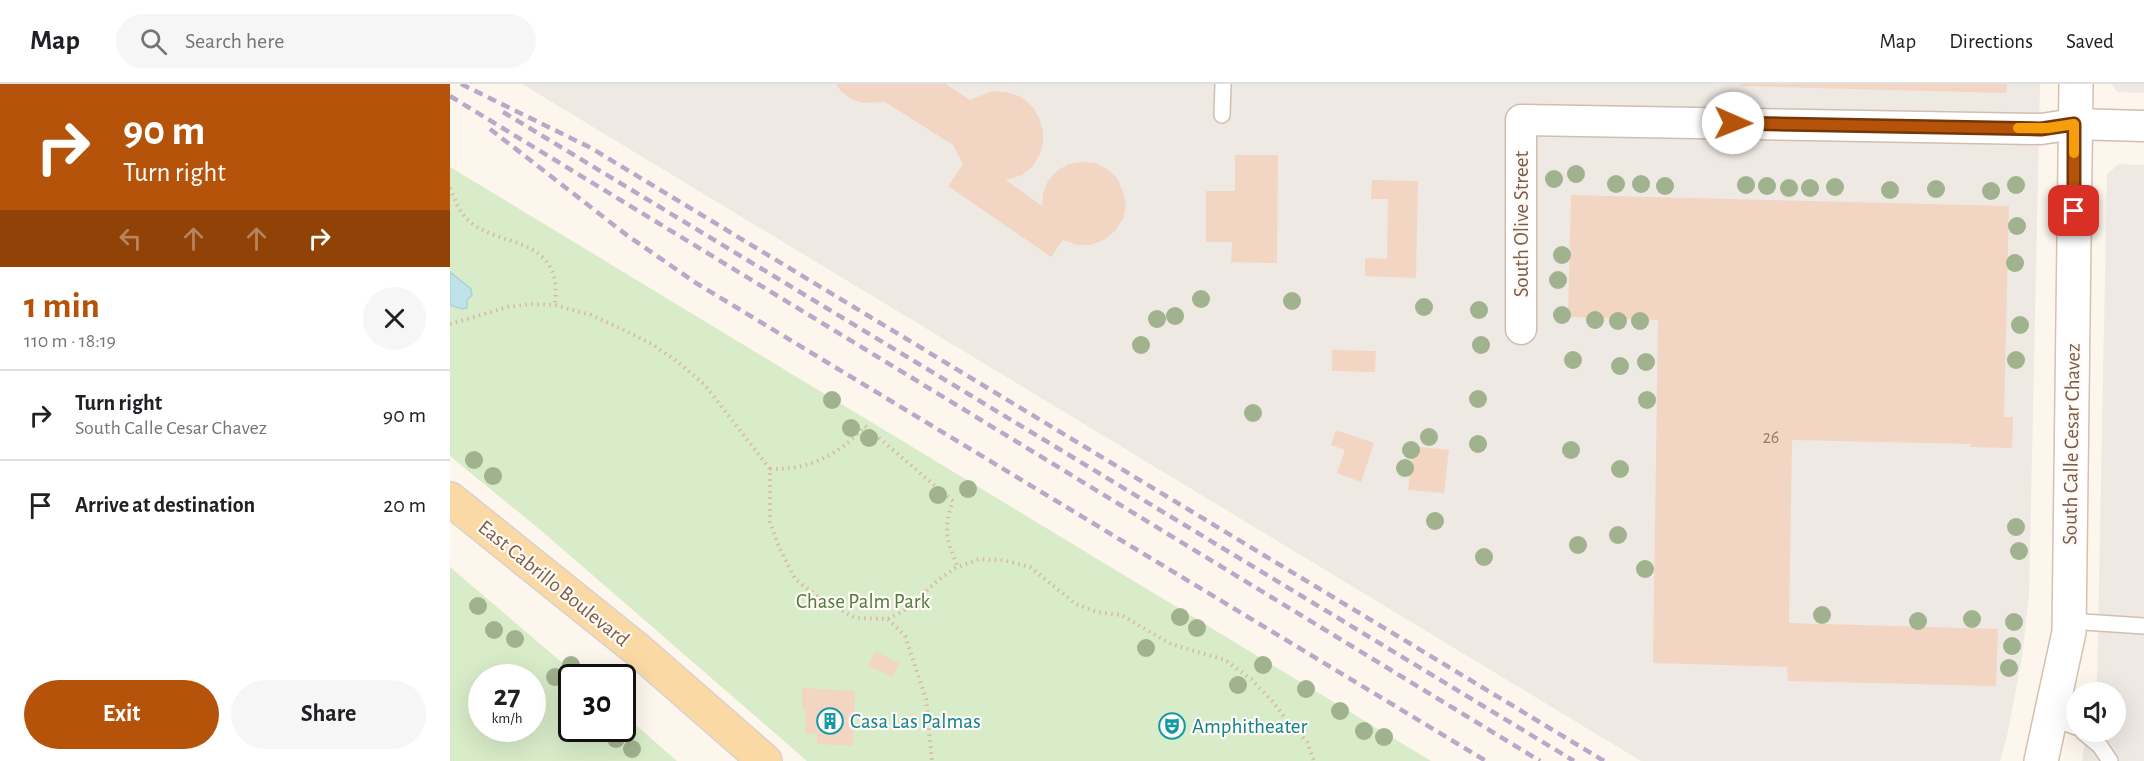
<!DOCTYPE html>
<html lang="en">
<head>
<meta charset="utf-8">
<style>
  body { margin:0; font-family:"Alegreya Sans",sans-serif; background:#f6f6f6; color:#202124; height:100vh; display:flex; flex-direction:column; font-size:22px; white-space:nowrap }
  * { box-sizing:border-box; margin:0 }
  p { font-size:20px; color:#757577 }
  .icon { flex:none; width:33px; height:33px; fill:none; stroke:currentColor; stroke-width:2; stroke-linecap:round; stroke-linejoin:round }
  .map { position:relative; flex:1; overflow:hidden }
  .side { display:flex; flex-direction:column; background:#fff; width:450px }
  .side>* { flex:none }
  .guide { background:#b45309; color:#fff; overflow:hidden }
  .buttons { position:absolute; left:1616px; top:598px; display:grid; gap:12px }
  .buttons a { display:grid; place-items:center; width:60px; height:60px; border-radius:50%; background:#fff; box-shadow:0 6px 24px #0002; font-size:30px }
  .speed { position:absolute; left:18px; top:580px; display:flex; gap:12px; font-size:30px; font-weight:700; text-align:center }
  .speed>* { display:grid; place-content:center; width:78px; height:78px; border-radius:50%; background:#fff; box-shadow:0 6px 24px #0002; line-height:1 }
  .speed small { font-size:15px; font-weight:400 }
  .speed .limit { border:3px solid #111; border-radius:9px; background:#fff; color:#111 }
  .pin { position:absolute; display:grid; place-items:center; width:51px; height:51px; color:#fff; margin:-26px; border-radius:12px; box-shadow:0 3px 9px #0006 }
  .me { position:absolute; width:66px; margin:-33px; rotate:91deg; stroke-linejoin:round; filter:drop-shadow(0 0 4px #0008) }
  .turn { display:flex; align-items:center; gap:21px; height:126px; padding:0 24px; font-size:27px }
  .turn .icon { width:78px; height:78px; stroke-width:2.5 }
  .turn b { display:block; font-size:42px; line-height:51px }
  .lanes { display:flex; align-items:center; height:57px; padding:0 24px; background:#0003; justify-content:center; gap:30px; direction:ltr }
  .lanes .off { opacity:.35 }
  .round { display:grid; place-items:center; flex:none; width:63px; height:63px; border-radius:32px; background:#f6f6f6 }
  .headline { display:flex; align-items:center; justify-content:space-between; height:102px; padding:0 24px }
  h1 { font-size:36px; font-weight:600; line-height:45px; color:#b45309 }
  .cta { display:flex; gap:12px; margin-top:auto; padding:12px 24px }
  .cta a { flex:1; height:69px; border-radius:36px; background:#b45309; color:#fff; font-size:24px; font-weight:600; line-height:69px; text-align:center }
  .cta a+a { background:#f6f6f6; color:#202124 }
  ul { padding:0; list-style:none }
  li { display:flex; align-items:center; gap:18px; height:90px; padding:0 24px; border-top:2px solid #e0e0e0 }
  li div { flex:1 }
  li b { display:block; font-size:22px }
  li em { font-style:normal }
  header { display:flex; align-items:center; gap:36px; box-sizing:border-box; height:84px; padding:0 30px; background:#fff; border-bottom:2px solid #e0e0e0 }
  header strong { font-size:28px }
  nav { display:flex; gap:33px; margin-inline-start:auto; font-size:21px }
  .search { width:420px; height:54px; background:#f6f6f6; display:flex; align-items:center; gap:15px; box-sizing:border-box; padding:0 21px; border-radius:33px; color:#757577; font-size:22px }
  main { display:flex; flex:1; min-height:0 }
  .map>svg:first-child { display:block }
</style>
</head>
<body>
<header>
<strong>Map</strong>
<div class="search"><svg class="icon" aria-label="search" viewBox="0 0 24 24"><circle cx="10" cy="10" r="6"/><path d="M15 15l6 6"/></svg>Search here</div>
<nav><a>Map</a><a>Directions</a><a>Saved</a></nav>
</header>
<main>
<section class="side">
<div class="guide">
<div class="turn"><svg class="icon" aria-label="right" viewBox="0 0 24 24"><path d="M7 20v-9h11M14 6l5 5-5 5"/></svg><div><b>90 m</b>Turn right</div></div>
<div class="lanes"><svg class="icon off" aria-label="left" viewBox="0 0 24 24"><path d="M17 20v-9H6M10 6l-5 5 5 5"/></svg><svg class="icon off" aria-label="ahead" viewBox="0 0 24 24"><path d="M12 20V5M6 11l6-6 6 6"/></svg><svg class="icon off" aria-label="ahead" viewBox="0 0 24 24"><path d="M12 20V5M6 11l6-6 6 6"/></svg><svg class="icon" aria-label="right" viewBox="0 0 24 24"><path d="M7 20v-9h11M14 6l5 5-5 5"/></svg></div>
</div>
<div class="headline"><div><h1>1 min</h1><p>110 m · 18:19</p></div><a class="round"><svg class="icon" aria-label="close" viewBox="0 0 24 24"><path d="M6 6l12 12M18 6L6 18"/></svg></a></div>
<ul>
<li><svg class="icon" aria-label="right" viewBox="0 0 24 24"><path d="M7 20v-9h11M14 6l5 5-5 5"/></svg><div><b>Turn right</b><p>South Calle Cesar Chavez</p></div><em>90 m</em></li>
<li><svg class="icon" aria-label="arrive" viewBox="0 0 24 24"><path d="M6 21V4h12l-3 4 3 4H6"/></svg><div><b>Arrive at destination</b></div><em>20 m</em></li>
</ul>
<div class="cta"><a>Exit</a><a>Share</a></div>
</section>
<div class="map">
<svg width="1694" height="677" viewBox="0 0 1694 677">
  <rect width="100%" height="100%" fill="#fdf6ec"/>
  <path fill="#efe9e4" d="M72,0h1518l-11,512 -7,61 -15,79 -7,25h-359z
    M1661,0h33v9l-27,-1z
    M1669,80l25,1v596h-62l5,-29h28v-39h-19l1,-8 10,-511z"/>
  <path fill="#d8ecc9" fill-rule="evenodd" d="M0,83l981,594h-624l-263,-228 -94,-77z
    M0,483l130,111h-8v51h50l1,-15 54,47h-227zM32,594h50v51h-50z"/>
  <path fill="#bfe3e8" stroke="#a5d3da" stroke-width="1.5" d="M0,188l21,17 1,6 -5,5v8l-5,1 -12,-4z"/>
  <path fill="#f3d5c3" d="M386,0h110l24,16 22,-9 15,1 14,5 12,10 6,11 4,13v13l-4,12 -7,11 -10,8 -16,5 36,26 1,-13 5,-12 9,-10 11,-7 14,-2 13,1 12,6 10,9 6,13 3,14 -3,14 -8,12 -11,9 -13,5h-14l-14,-5 -12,17 -103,-71 15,-22 -10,-19 -68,-43 -21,1 -13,-4 -10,-8z
    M1290,0h267l-1,9 -266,-7z
    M785,71h43l-1,108 -46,-1 1,-20h-26v-51h29z
    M922,96l46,1 -2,97 -51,-2v-18l22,1 1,-60h-17z
    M1121,111l438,11 -5,211h9l-1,31 -41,-1 -1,-3 -178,-4 -3,183 209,6 -2,57 -208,-5 -1,-14 -134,-4 5,-343 -90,-3z
    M882,266l44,1 -1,21 -43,-1z
    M886,346l38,13 -13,39 -24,-9 8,-23 -14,-5z
    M963,362l36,4 -5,43 -36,-3z
    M425,567l24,12 -6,14 -25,-11z
    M352,604l53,3 -2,55 -36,-2v-10l-12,-1 1,-23 -4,-1z"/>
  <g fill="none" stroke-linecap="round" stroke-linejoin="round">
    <g stroke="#d1beb0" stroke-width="18">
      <path id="lane" d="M772,31l1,-31
        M1619,537l75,5
        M1601,634l25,9
        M1633,648l17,14 10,15"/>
    </g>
    <g stroke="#d1beb0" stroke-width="33">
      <path id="street" d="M1071,245v-209l520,9 33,-5 70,2"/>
    </g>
    <g stroke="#d6c0b0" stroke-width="36">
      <path id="secondary" d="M1591,677l28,-129 7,-548"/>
    </g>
    <g stroke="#dad1cd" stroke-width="36">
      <path id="primary" d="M0,415l188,151 127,111"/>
    </g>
    <path stroke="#d9b8a5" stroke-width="4" stroke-dasharray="1.5 4.5" stroke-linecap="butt" d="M0,104c5,12 9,24 18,32 27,25 75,17 86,57 3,8 1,20 1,28
      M0,240l58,-17 24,-3 23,1 36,10 33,15 28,14 23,16 29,24 66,85v53l9,25 16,32 22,17 38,22 33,1 19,-10 29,-27 19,-14 24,-9 24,1 27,7 46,37 21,8 24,3 50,29 54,16 26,19 21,22 14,18 21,23 7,19
      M320,385c39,1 69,-14 95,-43l88,75c-10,27 -7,39 5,66
      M438,535l17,17 21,63 6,62"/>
    <use href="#lane" stroke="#fff" stroke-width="15"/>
    <use href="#street" stroke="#fff" stroke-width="30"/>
    <use href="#secondary" stroke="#fff" stroke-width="33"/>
    <use href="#primary" stroke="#fbd9a5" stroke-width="33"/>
    <path stroke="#b9a8c9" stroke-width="4.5" stroke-dasharray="9 6" stroke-linecap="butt" d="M11,0l130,64 1013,613
      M0,12l1090,665
      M53,28l1071,649
      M40,45l138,107 68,47 790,478"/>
  </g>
  <g fill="#a0b28e">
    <circle cx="1126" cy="90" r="9"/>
    <circle cx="1104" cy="95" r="9"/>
    <circle cx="1166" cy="100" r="9"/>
    <circle cx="1191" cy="100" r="9"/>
    <circle cx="1296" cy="101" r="9"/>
    <circle cx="1566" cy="101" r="9"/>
    <circle cx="1215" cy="102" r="9"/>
    <circle cx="1317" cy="102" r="9"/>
    <circle cx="1385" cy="103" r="9"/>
    <circle cx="1339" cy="104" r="9"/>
    <circle cx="1360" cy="104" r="9"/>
    <circle cx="1486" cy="105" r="9"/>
    <circle cx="1440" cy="106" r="9"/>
    <circle cx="1541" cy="107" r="9"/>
    <circle cx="1567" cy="142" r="9"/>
    <circle cx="1112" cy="171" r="9"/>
    <circle cx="1565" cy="179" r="9"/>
    <circle cx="1108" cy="196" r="9"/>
    <circle cx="751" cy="215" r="9"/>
    <circle cx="842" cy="217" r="9"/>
    <circle cx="974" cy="223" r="9"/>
    <circle cx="1029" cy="226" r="9"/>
    <circle cx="1112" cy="231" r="9"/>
    <circle cx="725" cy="232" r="9"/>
    <circle cx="707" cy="235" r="9"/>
    <circle cx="1145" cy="236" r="9"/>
    <circle cx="1168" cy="237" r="9"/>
    <circle cx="1190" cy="237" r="9"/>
    <circle cx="1570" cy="241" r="9"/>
    <circle cx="691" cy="261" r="9"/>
    <circle cx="1031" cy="261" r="9"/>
    <circle cx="1123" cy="276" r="9"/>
    <circle cx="1566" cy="276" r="9"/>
    <circle cx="1196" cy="278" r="9"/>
    <circle cx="1170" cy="282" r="9"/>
    <circle cx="1028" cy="315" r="9"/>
    <circle cx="382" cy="316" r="9"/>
    <circle cx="1197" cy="316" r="9"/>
    <circle cx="803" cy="329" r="9"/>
    <circle cx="401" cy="344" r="9"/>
    <circle cx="979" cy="353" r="9"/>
    <circle cx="419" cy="354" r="9"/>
    <circle cx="1028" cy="360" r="9"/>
    <circle cx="961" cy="366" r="9"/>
    <circle cx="1121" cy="366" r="9"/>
    <circle cx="24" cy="376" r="9"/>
    <circle cx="955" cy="384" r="9"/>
    <circle cx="1170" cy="385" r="9"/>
    <circle cx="43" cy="392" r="9"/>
    <circle cx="518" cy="405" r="9"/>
    <circle cx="488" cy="411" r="9"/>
    <circle cx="985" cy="437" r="9"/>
    <circle cx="1566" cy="443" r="9"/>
    <circle cx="1168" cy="451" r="9"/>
    <circle cx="1128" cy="461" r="9"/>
    <circle cx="1569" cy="467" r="9"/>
    <circle cx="1034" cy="473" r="9"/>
    <circle cx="1195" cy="485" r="9"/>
    <circle cx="28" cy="522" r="9"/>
    <circle cx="1372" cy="531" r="9"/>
    <circle cx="730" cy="533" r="9"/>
    <circle cx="1522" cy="535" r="9"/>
    <circle cx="1468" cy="537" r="9"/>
    <circle cx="1564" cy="538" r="9"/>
    <circle cx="747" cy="544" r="9"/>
    <circle cx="44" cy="546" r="9"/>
    <circle cx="65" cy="555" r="9"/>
    <circle cx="1562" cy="562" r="9"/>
    <circle cx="696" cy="564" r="9"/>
    <circle cx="121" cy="581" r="9"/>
    <circle cx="813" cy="581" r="9"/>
    <circle cx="1559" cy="584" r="9"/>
    <circle cx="105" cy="593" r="9"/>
    <circle cx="788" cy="601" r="9"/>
    <circle cx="856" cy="605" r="9"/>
    <circle cx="890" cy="627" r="9"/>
    <circle cx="914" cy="647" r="9"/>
    <circle cx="934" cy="653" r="9"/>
    <circle cx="166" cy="655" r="9"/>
    <circle cx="182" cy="665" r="9"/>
  </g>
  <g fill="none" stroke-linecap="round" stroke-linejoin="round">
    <g stroke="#753606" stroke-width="15">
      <path id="route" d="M1283,39l308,6 33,-5v87"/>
    </g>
    <use href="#route" stroke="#b45309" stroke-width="10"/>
    <path stroke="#f59e0b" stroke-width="10" d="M1568,44h30l26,-4v29"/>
  </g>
  <defs>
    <g id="building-ring" transform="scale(1.35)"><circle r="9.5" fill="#fffaf3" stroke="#0f9aa8" stroke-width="1.5"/><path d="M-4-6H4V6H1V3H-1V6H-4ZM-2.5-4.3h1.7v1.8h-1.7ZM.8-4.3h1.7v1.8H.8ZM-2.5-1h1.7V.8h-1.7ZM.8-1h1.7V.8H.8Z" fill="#0f9aa8"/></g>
    <g id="theatre-ring" transform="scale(1.35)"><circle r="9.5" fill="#fffaf3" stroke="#0f9aa8" stroke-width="1.5"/><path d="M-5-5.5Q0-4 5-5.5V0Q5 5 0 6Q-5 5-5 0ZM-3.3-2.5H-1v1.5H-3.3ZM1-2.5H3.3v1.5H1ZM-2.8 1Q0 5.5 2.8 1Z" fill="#0f9aa8"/></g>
  </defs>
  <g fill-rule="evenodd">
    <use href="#building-ring" x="380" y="637"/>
    <use href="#theatre-ring" x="722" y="642"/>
  </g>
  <g text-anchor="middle" stroke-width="4.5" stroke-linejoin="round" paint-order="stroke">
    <g font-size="18" fill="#987a6a">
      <text x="1321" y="359">26</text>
    </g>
    <g font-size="21" fill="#7a5c4d" stroke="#fffaf3">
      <text transform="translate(1071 140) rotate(-90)" y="7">South Olive Street</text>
      <text transform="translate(1621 360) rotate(-89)" y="7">South Calle Cesar Chavez</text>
      <text transform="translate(104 499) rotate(39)" y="7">East Cabrillo Boulevard</text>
    </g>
    <g font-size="21" fill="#537a41" stroke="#fffaf3">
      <text x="413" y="524">Chase Palm Park</text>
    </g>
    <g font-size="21" fill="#0d838f" stroke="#fffaf3" text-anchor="start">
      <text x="400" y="644">Casa Las Palmas</text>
      <text x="742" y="649">Amphitheater</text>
    </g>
  </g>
</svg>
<div class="buttons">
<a><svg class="icon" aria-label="sound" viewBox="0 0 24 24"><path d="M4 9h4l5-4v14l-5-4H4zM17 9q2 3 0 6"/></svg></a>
</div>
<div class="speed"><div>27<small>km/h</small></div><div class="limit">30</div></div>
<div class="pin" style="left:1624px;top:127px;background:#d93025"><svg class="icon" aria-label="arrive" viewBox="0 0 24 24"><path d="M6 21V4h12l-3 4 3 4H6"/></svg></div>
<svg class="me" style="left:1283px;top:39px" viewBox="-20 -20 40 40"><circle r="19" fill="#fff"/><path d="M0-13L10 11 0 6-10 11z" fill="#b45309"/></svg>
</div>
</main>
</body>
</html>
